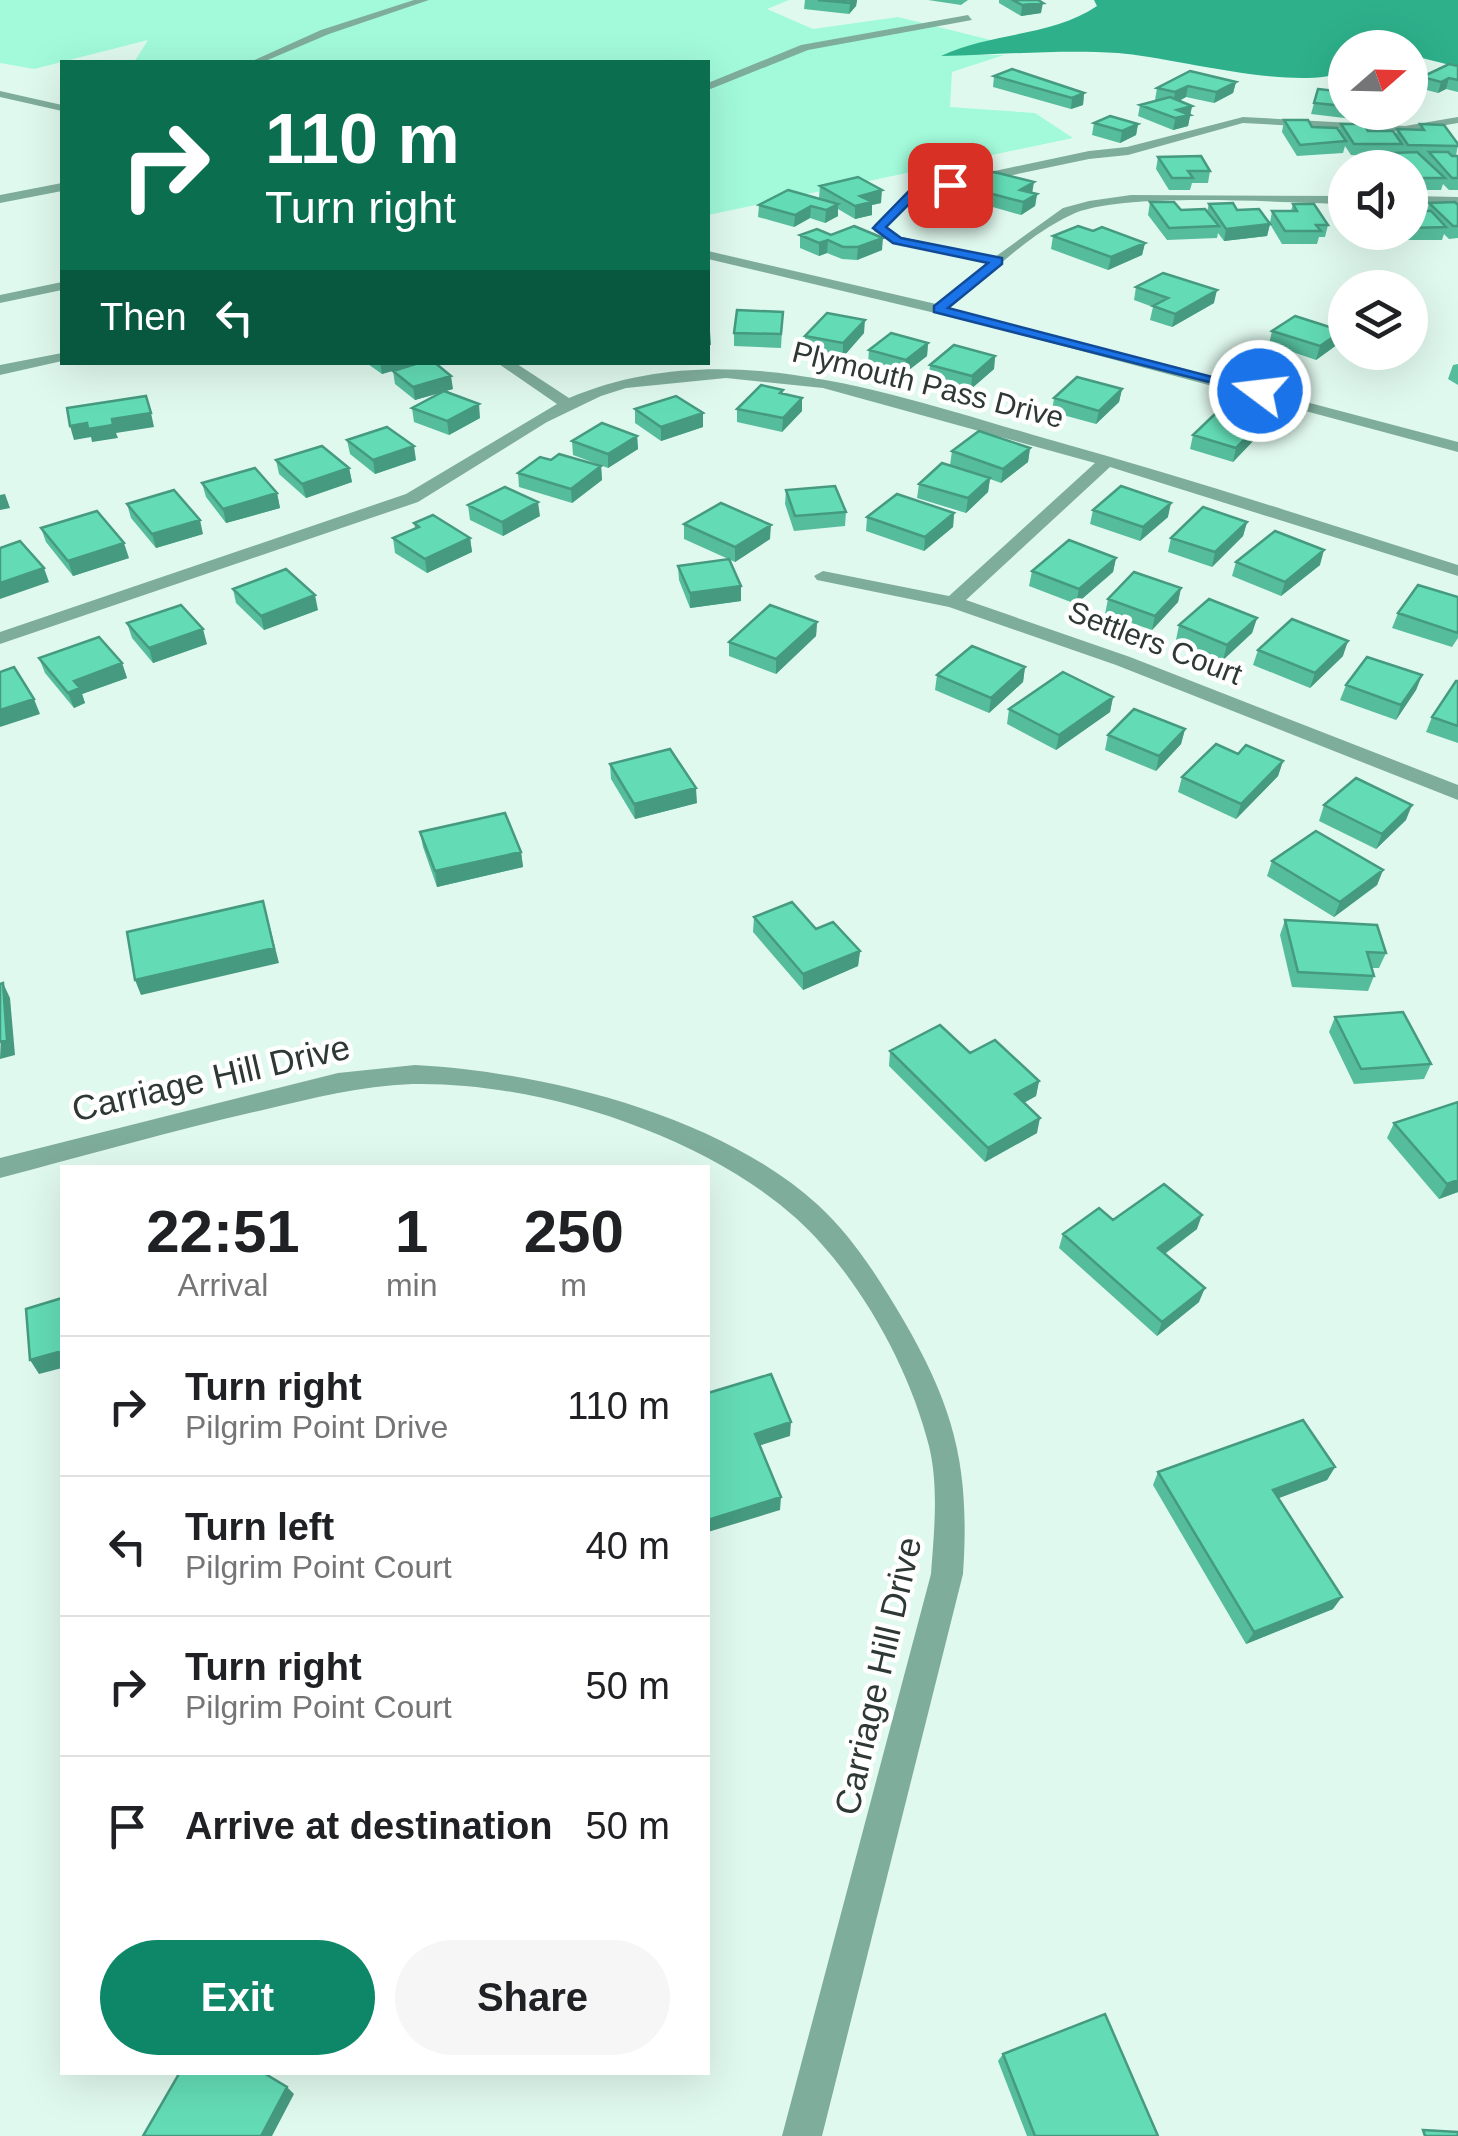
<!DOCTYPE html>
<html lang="en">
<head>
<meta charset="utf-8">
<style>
  body { margin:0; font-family:Arial,sans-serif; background:#f6f6f6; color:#202124; height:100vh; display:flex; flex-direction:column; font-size:38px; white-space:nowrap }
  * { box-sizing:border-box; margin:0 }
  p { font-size:32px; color:#757577 }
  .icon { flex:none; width:55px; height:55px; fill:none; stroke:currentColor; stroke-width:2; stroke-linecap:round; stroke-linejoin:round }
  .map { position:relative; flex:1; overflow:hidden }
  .sheet { position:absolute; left:60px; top:1165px; width:650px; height:910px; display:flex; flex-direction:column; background:#fff; border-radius:0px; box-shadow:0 10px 40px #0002 }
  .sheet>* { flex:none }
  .banner { position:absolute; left:60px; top:60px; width:650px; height:305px; border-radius:0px; box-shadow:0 10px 40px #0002; background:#0b6e4f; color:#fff; overflow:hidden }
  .needle { width:65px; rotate:70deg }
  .controls { position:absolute; left:1328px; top:30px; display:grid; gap:20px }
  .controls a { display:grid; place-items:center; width:100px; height:100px; border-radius:50%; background:#fff; box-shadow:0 10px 40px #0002; font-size:50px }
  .pin { position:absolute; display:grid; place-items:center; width:85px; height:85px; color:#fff; margin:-42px; border-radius:20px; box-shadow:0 5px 15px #0006 }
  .me { position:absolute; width:110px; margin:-55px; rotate:285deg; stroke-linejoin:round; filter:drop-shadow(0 0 8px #0008) }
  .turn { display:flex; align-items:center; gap:35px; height:210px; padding:0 40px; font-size:45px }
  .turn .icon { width:130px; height:130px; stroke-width:2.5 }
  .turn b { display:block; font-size:70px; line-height:85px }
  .then { display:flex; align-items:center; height:95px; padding:0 40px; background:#0003; gap:20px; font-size:38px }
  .eta { display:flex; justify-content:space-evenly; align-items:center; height:170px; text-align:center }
  .eta b { font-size:60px; font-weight:700; line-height:70px }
  .cta { display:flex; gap:20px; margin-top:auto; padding:20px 40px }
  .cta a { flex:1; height:115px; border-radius:60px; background:#0e8768; color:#fff; font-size:40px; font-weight:700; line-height:115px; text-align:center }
  .cta a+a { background:#f6f6f6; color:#202124 }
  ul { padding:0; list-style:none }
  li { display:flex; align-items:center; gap:30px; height:140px; padding:0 40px; border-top:2px solid #e0e0e0 }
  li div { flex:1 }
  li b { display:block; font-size:38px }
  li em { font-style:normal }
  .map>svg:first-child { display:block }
</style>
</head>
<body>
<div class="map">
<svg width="1458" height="2136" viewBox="0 0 1458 2136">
  <rect width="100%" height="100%" fill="#e0f9ef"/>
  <path fill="#a2fada" d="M0,0h789l-22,9 46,20 85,-12 93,23 -47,15h60l-52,17 -2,35 85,6 38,25 -365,77v-153h-574l14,-22 -114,29 -34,-6z"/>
  <path fill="#2eb08b" d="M1094,0h364v67l-48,-12v-7h-65v23c-47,22 -173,-14 -227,-18 -58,-4 -119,2 -177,3 50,-24 110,-19 156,-50z"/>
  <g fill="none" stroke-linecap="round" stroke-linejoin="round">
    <path fill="#7fad9b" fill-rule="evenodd" d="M414,0h15l-100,34 -66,28h-13l71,-32z
      M968,15l4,5 -164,30 -100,40v-7l93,-38z
      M0,91l62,14v6l-62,-14z
      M1243,117l162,9 53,-9v6l-53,9 -162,-9 -115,32 -39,4 -171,36 -31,32 14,10 94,20 68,-49 26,-7 42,-6 214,1v8c-61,-1 -225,-13 -274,11 -45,21 -83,61 -122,93l509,134v10l-481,-129 -269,-64v-8l228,53 51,-41 -95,-20 -18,-12v-6l36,-36 179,-38 38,-4z
      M62,183v8l-62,12v-8z
      M1410,196l48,1v8l-48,-1z
      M62,282v8l-62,13v-8z
      M62,353v8l-62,14v-10z
      M496,362h18l55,36c158,-67 327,-2 482,42 136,38 272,82 407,125v11l-348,-109 -144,133 164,57 328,128v15l-342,-135 -167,-58 -132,-27 -3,-4 9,-5 126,25 146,-133 -272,-75 -97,-10 -100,10 -25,8 -54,26 -129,80 -418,142v-12l406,-138 151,-90z
      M415,1065c130,7 304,50 403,140 35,32 62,75 86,116 52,90 66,149 59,253l-141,562h-40l149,-562c3,-42 8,-86 -2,-128 -20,-80 -71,-171 -132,-227 -93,-84 -260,-138 -385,-135 -52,2 -99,14 -149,26 -88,20 -175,45 -263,68v-20l338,-85z"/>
  </g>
  <path fill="#55bd9c" d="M805,0h52l-1,6 -7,8 -45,-5z
    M928,0h40l-7,5z
    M999,0h39l3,13 -20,3 -22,-13z
    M1458,66v26l-12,-3 -8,4 -19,-5 3,-11z
    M994,76l90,17 -1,12 -12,4 -78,-22z
    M1236,82l-3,11 -19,10 -28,-6 -7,4 13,5 -4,20 -15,4 -35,-14 2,-11 18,-5h-3l2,-12z
    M1318,89l27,3v20h17l-1,8 -50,-6z
    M1284,120l28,7 27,3 2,-6 27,7 28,4 1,-6 22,1 1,-6 38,20 -2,12h2v34h-9l-6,-6 -2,6h-24l-7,-6v-16h-42l-2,-2 3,-10 -18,-1 -6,-9 -2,7 -46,3 -15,-24z
    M1094,123l44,1 -2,11 -16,8 -28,-8z
    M1158,157l52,14 -2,12h-16l-2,7h-21l-13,-21z
    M820,186l61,17 -9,2v10l-17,4 -17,-10v7l-13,7 -15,-5 -16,9 -36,-10 1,-12 60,-7z
    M966,187l71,7 -2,12 -14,9 -56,-16z
    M1150,202l31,8 26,1 2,-7 28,6 33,13 2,-12h19l2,-7 35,21 -3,12h-6l-2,7h-35l-12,-20 -3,12 -43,5 -6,-8 -1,5 -50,2 -19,-25z
    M1429,203l29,2v33l-9,1 -5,-5 -2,6h-49l-7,-8h24v-21h17z
    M1093,231l52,12 -3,12 -34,15 -57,-21 2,-13z
    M800,235h31l51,15 -25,10 -15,-1 -15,-6 -8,3 -19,-8z
    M1136,287l78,16 -42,24 -22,-7 3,-13 -19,-7z
    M783,312l-2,36 -47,-2v-13z
    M1272,331l66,13 -22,16 -47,-16z
    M864,333l-21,24 -38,-8v-13z
    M928,343l-1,13 -22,17 -37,-10 1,-13z
    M995,356l-1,13 -23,20 -42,-11 1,-13z
    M365,362h54l-24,8 58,19 -8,2 35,27 -31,17 -35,-13 -2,-14 31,-16 -28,8 -20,-16 -2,-13 -11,3z
    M1458,364v21l-10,-6 5,-14z
    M1122,389l-3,13 -23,22 -44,-12 2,-14z
    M783,390v4l19,4v13l-20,21 -45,-10v-13z
    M635,409l68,18 -42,14 -26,-18z
    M1193,435l61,5 -21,22 -43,-13z
    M637,436l1,13 -30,19 -35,-13 -1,-14z
    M347,440l69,20 -41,14 -25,-20z
    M1030,448l-2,14 -27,21 -11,-4 -2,13 -22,21 -49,-15 2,-14 49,-13 -18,-6 2,-14z
    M276,460l73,8 3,14 -46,16 -27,-24z
    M551,460l50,6 1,14 -30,23 -53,-16 -1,-14z
    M202,483l75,10 3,15 -54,15 -20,-26z
    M786,490l60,22 -1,14 -51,5 -9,-27z
    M127,504l76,30 -47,14 -25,-30z
    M468,505l72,11 -37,20 -33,-16z
    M1093,510l75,7 -28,24 -50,-17z
    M954,513l-1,14 -29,24 -58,-20 1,-14z
    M1247,522l-4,14 -31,31 -44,-15 3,-14z
    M414,523l56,15 2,14 -45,21 -32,-20 -2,-15 22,-10z
    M684,524l86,15 -35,23 -51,-23z
    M41,528l88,30 -56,18 -27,-34z
    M1116,558l-3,14 -37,32 -47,-18 3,-15z
    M1236,562l84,3 -39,31 -49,-20z
    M678,566l63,20v15l-51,7 -11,-28z
    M1181,588l-3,14 -26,28 -47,-16 3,-15z
    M233,589l85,21 -54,20 -28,-27z
    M1458,597v41l-6,9 -60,-19 6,-15z
    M1257,618l-5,15 -29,27 -47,-20 3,-15z
    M817,622l-1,14 -40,38 -47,-18v-14z
    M127,623l80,21 -54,19 -21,-25z
    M1258,650l85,6 -33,32 -57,-23z
    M39,658l83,5 5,15 -45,16 3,9 -11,5 -29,-35z
    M1025,667l-2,15 -34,31 -54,-23 2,-15z
    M1422,675l-6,15 -20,30 -56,-20 6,-15z
    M1458,681v62l-32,-11 6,-15z
    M1113,697l-3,15 -54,38 -49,-26 2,-15z
    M1185,729l-4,15 -25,27 -51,-21 3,-15z
    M1283,761l-5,15 -42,43 -58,-27 4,-15z
    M610,764l87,39 -62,16 -24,-40z
    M1324,805l82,15 -30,29 -57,-28z
    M420,832l101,20 2,15 -86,20 -14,-40z
    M1272,861l111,9 -6,15 -43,32 -67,-41z
    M754,917l62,12 44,22 -2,15 -55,24 -50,-58z
    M1285,920l101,33 -7,15h-7l2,8 -6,15 -76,-4 -12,-52z
    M1335,1017l96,47 -7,15 -70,5 -25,-52z
    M890,1051l80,2 69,28 -3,15 -12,7 13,30 -52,29 -96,-96z
    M1458,1102v90l-19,7 -52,-61 7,-15z
    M1113,1220l84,9 -32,25 34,48 -42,34 -98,-88 4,-14z
    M1335,1467l-8,13 -49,18 55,111 -87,35 -93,-159 5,-13z
    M1003,2054l155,82h-131l-29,-75z"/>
  <path fill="#459a7f" d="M853,0h4l-1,6 -7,8 1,-11z
    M1043,3l-2,10 -20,3 1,-11z
    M1449,78l-3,11 -8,4 3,-11z
    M1236,82l-3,11 -19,10 2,-11z
    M1188,86l-2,11 -13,7 2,-12z
    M1084,93l-1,12 -12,4 1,-11z
    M1192,106l-4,20 -15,4 4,-20z
    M1138,124l-2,11 -16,8 2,-12z
    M1034,182l-2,12 -12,-4z
    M882,190l-1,13 -9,2v10l-17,4v-13l5,-10z
    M1037,194l-2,12 -14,9 2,-13z
    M838,204v12l-13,7 1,-13z
    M811,206l-1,12 -16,9 1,-12z
    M1270,224l-3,12 -43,5 2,-12z
    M883,238l-1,12 -25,10 1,-13z
    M828,240l-1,13 -8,3v-13z
    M1145,243l-3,12 -34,15 3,-13z
    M1217,290l-3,13 -42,24 3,-13z
    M865,320l-1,13 -21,24v-14z
    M710,331l1,14h-3v-13z
    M1342,331l-4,13 -22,16 4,-14z
    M928,343l-1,13 -22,17 1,-13z
    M995,356l-1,13 -23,20 1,-13z
    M380,362h39l-37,12z
    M451,376l2,13 -38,11 -2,-13z
    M1122,389l-3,13 -23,22 3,-13z
    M802,398v13l-20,21 1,-14z
    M479,404l1,14 -31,17 -2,-14z
    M151,413l3,14 -38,6 2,5 -26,4 -1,-5 -17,3 -4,-14z
    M703,413v14l-42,14v-14z
    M1258,426l-4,14 -21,22 3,-14z
    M637,436l1,13 -30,19v-14z
    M414,446l2,14 -41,14 -2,-14z
    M1030,448l-2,14 -27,21 2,-14z
    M601,466l1,14 -30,23 -1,-14z
    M349,468l3,14 -46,16 -4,-14z
    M990,478l-2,14 -22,21 2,-15z
    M277,493l3,15 -54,15 -3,-14z
    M5,494l5,14 -10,2v-15z
    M538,502l2,14 -37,20 -1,-14z
    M1171,503l-3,14 -28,24 3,-14z
    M954,513l-1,14 -29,24 1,-14z
    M200,520l3,14 -47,14 -4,-14z
    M1247,522l-4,14 -31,31 3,-15z
    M771,525l-1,14 -35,23v-15z
    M470,538l2,14 -45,21 -2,-14z
    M124,543l5,15 -56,18 -5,-15z
    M1324,550l-4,15 -39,31 4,-14z
    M1116,558l-3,14 -37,32 3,-15z
    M44,568l5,14 -49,17v-16z
    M741,586v15l-51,7v-15z
    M1181,588l-3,14 -26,28 3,-14z
    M315,595l3,15 -54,20 -3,-14z
    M1257,618l-5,15 -29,27 4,-15z
    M817,622l-1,14 -40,38v-15z
    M203,629l4,15 -54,19 -4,-15z
    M1348,641l-5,15 -33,32 5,-15z
    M122,663l5,15 -45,16 3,9 -11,5 -6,-15 6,-12z
    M1025,667l-2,15 -34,31 2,-15z
    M1422,675l-6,15 -20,30 5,-15z
    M1113,697l-3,15 -54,38 3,-15z
    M34,699l6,15 -40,13v-17z
    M1185,729l-4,15 -25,27 3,-15z
    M1283,761l-5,15 -42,43 5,-15z
    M696,788l1,15 -62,16 -1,-15z
    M1412,805l-6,15 -30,29 6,-15z
    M521,852l2,15 -86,20 -2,-16z
    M1383,870l-6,15 -43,32 6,-15z
    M267,916l12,47 -138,32 -6,-15z
    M860,951l-2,15 -55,24v-16z
    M3,983l7,15 5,57 -15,4z
    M1039,1081l-3,15 -24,13 3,-15z
    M1040,1118l-3,15 -52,29 3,-14z
    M1458,1180v12l-19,7 8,-15z
    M1202,1215l-5,14 -44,33 5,-14z
    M1205,1288l-6,14 -42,34 5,-14z
    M62,1351v17l-23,6 -9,-14z
    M791,1422l-1,14 -35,11v-13z
    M1335,1467l-8,13 -61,23 7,-13z
    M781,1497l-1,13 -72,22v-12z
    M1342,1597l-9,12 -87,35 8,-12z
    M287,2087l7,7 -22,42h-11z"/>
  <path fill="#63dcb5" stroke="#459a7f" stroke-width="2.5" d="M818,0h35l-3,3z
    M1013,0h25l5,3 -21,2z
    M1449,64l9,2v14l-9,-2 -8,4 -19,-5z
    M1012,69l72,24 -12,5 -78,-22z
    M1190,71l46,11 -20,10 -28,-6 -13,6 -18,-4z
    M1318,89l27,3v14l-31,-3z
    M1170,97l22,9 -15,4 13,5 -15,3 -35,-13z
    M1110,116l28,8 -16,7 -28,-8z
    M1284,120h24l4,7 25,1 9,13 -46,4z
    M1341,124h22l5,7h25l9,13h-48z
    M1420,124l24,1 14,19v2l-50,-1 -11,-16 27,1z
    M1417,152l28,26h-25l-10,-8v-2h-26l-14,-14z
    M1429,152h19l4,4h6v22h-6z
    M1201,156l9,15h-22l5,7h-21l-14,-21z
    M994,172l40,10 -14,8 17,4 -14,8 -57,-15z
    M858,177l24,13 -22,6 12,6 -17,4 -35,-20z
    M788,190l50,14 -12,6 -15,-4 -16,9 -36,-10z
    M1150,202h24l7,8 24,-1 14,17 -50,2z
    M1455,202l3,3v21h-5l-24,-23z
    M1233,203l4,7 22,-1 11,15 -44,5 -17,-25z
    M1293,204h21l14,21h-12l5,6h-36l-13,-20h25z
    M1410,211h21l15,16 -36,1z
    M854,226l29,12 -25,9h-15l-15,-7 -9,3 -19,-8 17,-6 14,6z
    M1078,226l15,5 9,-4 43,16 -34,14 -58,-21z
    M1163,273l54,17 -42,24 -22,-8 15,-8 -32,-11z
    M737,310l46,2 -2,22 -47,-1z
    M827,313l38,7 -22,23 -38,-7z
    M1295,316l47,15 -22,15 -48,-15z
    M891,333l37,10 -22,17 -37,-10z
    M954,345l41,11 -23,20 -42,-11z
    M422,362h12l17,14 -38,11 -20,-16z
    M1077,377l45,12 -23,22 -45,-13z
    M761,385l22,5 -3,3 22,5 -19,20 -46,-9z
    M444,391l35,13 -32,17 -35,-13z
    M146,396l5,17 -39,6 1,6 -25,4 -1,-6 -17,3 -3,-18z
    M676,396l27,17 -42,14 -26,-18z
    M1215,414l43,12 -22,22 -43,-13z
    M602,423l35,13 -29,18 -36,-13z
    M387,427l27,19 -41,14 -26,-20z
    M979,431l51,17 -27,21 -51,-18z
    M322,446l27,22 -47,16 -26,-24z
    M559,454l42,12 -30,23 -53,-16 22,-16 11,3z
    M942,463l48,15 -22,20 -49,-14z
    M255,468l22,25 -54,16 -21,-26z
    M835,486l11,26 -51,4 -9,-26z
    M1121,486l50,17 -28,24 -50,-17z
    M505,487l33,15 -36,20 -34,-17z
    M174,490l26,30 -48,14 -25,-30z
    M897,494l57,19 -29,24 -58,-20z
    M721,503l50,22 -36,22 -51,-23z
    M1203,507l44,15 -32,30 -44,-14z
    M97,511l27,32 -56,18 -27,-33z
    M433,515l37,23 -45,21 -32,-21 26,-11 -5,-4z
    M1275,531l49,19 -39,32 -49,-20z
    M1069,540l47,18 -37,31 -47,-18z
    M20,541l24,27 -44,15v-35z
    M729,559l12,27 -51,7 -12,-27z
    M286,569l29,26 -54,21 -28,-27z
    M1134,572l47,16 -26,28 -47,-17z
    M1418,585l40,12v36l-60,-20z
    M1209,599l48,19 -30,27 -48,-20z
    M181,605l22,24 -54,19 -22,-25z
    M770,605l47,17 -41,37 -47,-17z
    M1292,619l56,22 -33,32 -57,-23z
    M99,637l23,26 -48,18 6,7 -12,5 -29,-35z
    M972,646l53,21 -34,31 -54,-23z
    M1367,657l55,18 -21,30 -55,-20z
    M14,667l20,32 -34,11v-38z
    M1063,672l50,25 -54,38 -50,-26z
    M1456,681h2v45l-26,-9z
    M1134,709l51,20 -26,27 -51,-21z
    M1216,744l22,10 8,-9 37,16 -42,43 -59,-27z
    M670,749l26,39 -62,16 -24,-40z
    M1356,778l56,27 -30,29 -58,-29z
    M505,813l16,39 -86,19 -15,-39z
    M1316,831l67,39 -43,32 -68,-41z
    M263,901l11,47 -139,32 -8,-48z
    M792,902l24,27 17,-7 27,29 -57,23 -49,-57z
    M1285,920l92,5 9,28 -19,-1 7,24 -76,-4z
    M3,983l4,57 -7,2v-58z
    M1403,1012l28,52 -70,5 -26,-52z
    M940,1025l30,28 25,-13 44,41 -24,13 25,24 -52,30 -98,-97z
    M1458,1102v78l-11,4 -53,-61z
    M1164,1184l38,31 -44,33 47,40 -43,34 -99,-88 36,-26 14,12z
    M62,1298v53l-32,9 -4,-51z
    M771,1374l20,48 -36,12 26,63 -73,23v-127z
    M1303,1420l32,47 -62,23 69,107 -88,35 -96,-160z
    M1105,2014l53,122h-123l-32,-82z
    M180,2072h82l25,15 -26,49h-118z
    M1423,2130l35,2v4h-33z"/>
  <path fill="#1a73e8" stroke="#114b97" stroke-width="2.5" d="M950,181l3,6 -35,8 -32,32 15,11 101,20v6l-54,44 318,83 -6,4 -326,-83v-6l54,-43 -95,-20 -20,-15 37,-38z"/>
  <g text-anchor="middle" stroke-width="9" stroke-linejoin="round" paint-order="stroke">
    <g font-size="30" fill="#2e3834" stroke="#fff">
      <text transform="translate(928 385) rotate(14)" y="10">Plymouth Pass Drive</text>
      <text transform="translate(1155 643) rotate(21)" y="10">Settlers Court</text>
    </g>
    <g font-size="35" fill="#2e3834" stroke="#fff">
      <text transform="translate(211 1078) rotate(-13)" y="12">Carriage Hill Drive</text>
      <text transform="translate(878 1676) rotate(-77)" y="12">Carriage Hill Drive</text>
    </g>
  </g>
</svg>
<div class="controls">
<a><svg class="needle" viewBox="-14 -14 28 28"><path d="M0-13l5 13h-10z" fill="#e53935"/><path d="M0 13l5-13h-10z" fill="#757577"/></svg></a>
<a><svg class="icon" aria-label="sound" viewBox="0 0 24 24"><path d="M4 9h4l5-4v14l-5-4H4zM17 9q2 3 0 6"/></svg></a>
<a><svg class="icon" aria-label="layers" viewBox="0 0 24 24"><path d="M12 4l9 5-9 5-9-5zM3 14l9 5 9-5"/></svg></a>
</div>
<div class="pin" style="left:950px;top:185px;background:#d93025"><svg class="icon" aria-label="arrive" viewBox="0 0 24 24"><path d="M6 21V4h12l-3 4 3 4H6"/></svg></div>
<svg class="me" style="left:1260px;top:391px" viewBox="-20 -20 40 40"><circle r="17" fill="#1a73e8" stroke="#fff" stroke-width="3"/><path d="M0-11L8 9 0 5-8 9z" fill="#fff"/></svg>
<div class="banner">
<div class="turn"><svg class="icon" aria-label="right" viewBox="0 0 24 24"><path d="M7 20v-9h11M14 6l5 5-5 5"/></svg><div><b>110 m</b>Turn right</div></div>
<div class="then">Then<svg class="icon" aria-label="left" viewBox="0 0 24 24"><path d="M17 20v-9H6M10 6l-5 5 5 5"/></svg></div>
</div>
<section class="sheet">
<div class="eta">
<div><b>22:51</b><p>Arrival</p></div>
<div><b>1</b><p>min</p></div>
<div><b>250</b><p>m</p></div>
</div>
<ul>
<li><svg class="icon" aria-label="right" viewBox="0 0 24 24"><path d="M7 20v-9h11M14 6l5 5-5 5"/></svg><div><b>Turn right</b><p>Pilgrim Point Drive</p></div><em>110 m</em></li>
<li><svg class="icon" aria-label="left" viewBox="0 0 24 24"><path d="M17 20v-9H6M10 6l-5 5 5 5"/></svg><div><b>Turn left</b><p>Pilgrim Point Court</p></div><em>40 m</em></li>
<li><svg class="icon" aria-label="right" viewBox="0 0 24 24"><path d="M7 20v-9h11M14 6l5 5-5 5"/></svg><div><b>Turn right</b><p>Pilgrim Point Court</p></div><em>50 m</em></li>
<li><svg class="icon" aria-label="arrive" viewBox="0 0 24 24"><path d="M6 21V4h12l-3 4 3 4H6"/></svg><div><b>Arrive at destination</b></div><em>50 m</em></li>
</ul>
<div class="cta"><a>Exit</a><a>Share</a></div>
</section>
</div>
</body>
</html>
